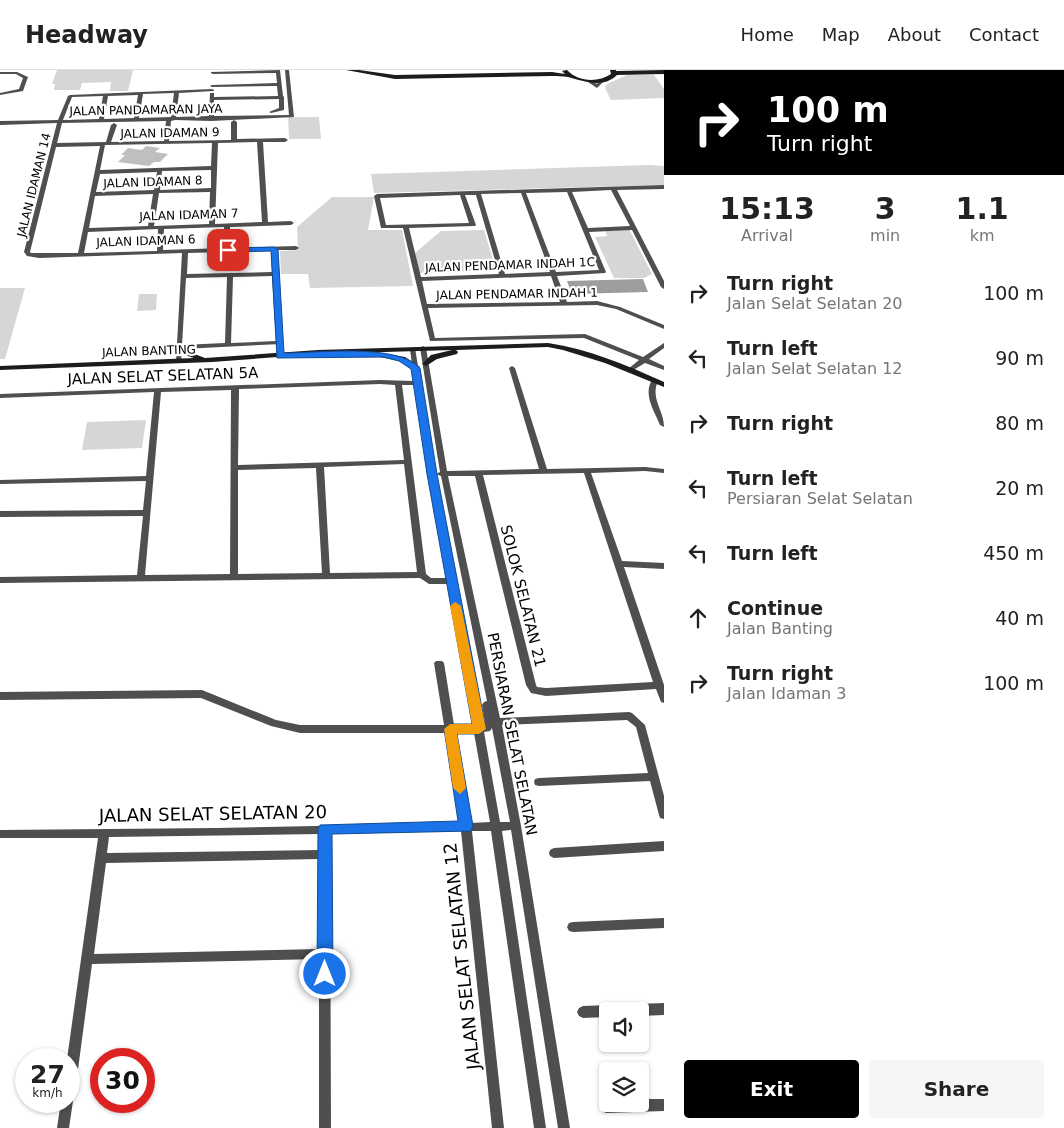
<!DOCTYPE html>
<html lang="en">
<head>
<meta charset="utf-8">
<style>
  body { margin:0; font-family:"DejaVu Sans",sans-serif; background:#f6f6f6; color:#222; height:100vh; display:flex; flex-direction:column; font-size:19px; white-space:nowrap }
  * { box-sizing:border-box; margin:0 }
  p { font-size:16px; color:#767676 }
  .icon { flex:none; width:28px; height:28px; fill:none; stroke:currentColor; stroke-width:2; stroke-linecap:round; stroke-linejoin:round }
  .map { position:relative; flex:1; overflow:hidden }
  .side { display:flex; flex-direction:column; background:#fff; width:400px }
  .side>* { flex:none }
  .guide { background:#000; color:#fff; overflow:hidden }
  .controls { position:absolute; left:599px; top:932px; display:grid; gap:10px }
  .controls a { display:grid; place-items:center; width:50px; height:50px; border-radius:5px; background:#fff; box-shadow:0 1px 4px #0004; font-size:25px }
  .speed { position:absolute; left:15px; top:978px; display:flex; gap:10px; font-size:25px; font-weight:700; text-align:center }
  .speed>* { display:grid; place-content:center; width:65px; height:65px; border-radius:50%; background:#fff; box-shadow:0 1px 4px #0004; line-height:1 }
  .speed small { font-size:12px; font-weight:400 }
  .speed .limit { border:8px solid #d22; background:#fff; color:#111 }
  .pin { position:absolute; display:grid; place-items:center; width:42px; height:42px; color:#fff; margin:-21px; border-radius:10px; box-shadow:0 2px 8px #0006 }
  .me { position:absolute; width:55px; margin:-28px; rotate:0deg; stroke-linejoin:round; filter:drop-shadow(0 0 4px #0008) }
  .turn { display:flex; align-items:center; gap:18px; height:105px; padding:0 20px; font-size:22px }
  .turn .icon { width:65px; height:65px; stroke-width:2.5 }
  .turn b { display:block; font-size:35px; line-height:42px }
  .eta { display:flex; justify-content:space-evenly; align-items:center; height:85px; text-align:center }
  .eta b { font-size:30px; font-weight:600; line-height:35px }
  .cta { display:flex; gap:10px; margin-top:auto; padding:10px 20px }
  .cta a { flex:1; height:58px; border-radius:5px; background:#000; color:#fff; font-size:20px; font-weight:600; line-height:58px; text-align:center }
  .cta a+a { background:#f6f6f6; color:#222 }
  ul { padding:0; list-style:none }
  li { display:flex; align-items:center; gap:15px; height:65px; padding:0 20px }
  li div { flex:1 }
  li b { display:block; font-size:19px }
  li em { font-style:normal }
  header { display:flex; align-items:center; gap:30px; box-sizing:border-box; height:70px; padding:0 25px; background:#fff; border-bottom:1px solid #e0e0e0 }
  header strong { font-size:24px }
  nav { display:flex; gap:28px; margin-inline-start:auto; font-size:18px }
  main { display:flex; flex:1; min-height:0 }
  .map>svg:first-child { display:block }
</style>
</head>
<body>
<header>
<strong>Headway</strong>
<nav><a>Home</a><a>Map</a><a>About</a><a>Contact</a></nav>
</header>
<main>
<div class="map">
<svg width="664" height="1058" viewBox="0 0 664 1058">
  <rect width="100%" height="100%" fill="#fff"/>
  <path fill="#d6d6d6" d="M57,0h76l-5,21h-18l1,-9 -29,1 -2,7h-26l1,-6h-3z
    M627,5h27l10,14v9l-53,2 -6,-12 2,-4z
    M288,47h31l2,22h-32z
    M649,95l15,1v19l-290,8 -3,-19z
    M332,127h42l-6,33h34l11,56 -103,2 -2,-14h-27l-1,-23 18,-1 -1,-23z
    M629,159l23,45 -8,4h-30l-19,-41 12,-1 -2,-6z
    M484,160l12,40 -77,3 -4,-20 26,-22z
    M0,218h25l-20,71h-5z
    M139,224h18l-1,16 -19,1z
    M146,350l-4,28 -60,2 5,-28z"/>
  <path fill="#9d9d9d" d="M643,209l5,13 -76,2 -5,-13z"/>
  <path fill="#bfbfbf" d="M146,76l14,2 -5,4 13,2 -8,8h-6l-5,4 -31,-4 7,-7h-4l7,-7 14,2z"/>
  <g fill="none" stroke-linecap="round" stroke-linejoin="round">
    <path fill="#4f4f4f" fill-rule="evenodd" d="M280,0l3,26 1,1v13l-13,3 -2,-1 10,-4v-9l-65,1v16l75,-1 -4,-45h4l5,47 -83,4 -36,-1 -4,1 -2,20 62,-1v-18l3,-2 3,2v17l48,-1 3,2 -3,2h-22l5,80 23,-1 3,2 -3,2 -61,2 1,21 65,-2 3,2 -3,2h-19l4,94 -99,5 -1,12 -3,2 -2,-1 6,-109 -143,5 -12,-2 -3,-4 33,-129 -57,2v-4l58,-1 10,-24 2,-1 142,-6 2,1v1l-35,2 -3,24 33,-1 1,-23h4v4l64,-1 -1,-10 -65,1 -2,-1 2,-1 65,-2 -1,-10 -63,1 -2,-1v-1zM174,23l-3,24 -32,1 4,-24zM138,25l-4,23 -30,1 4,-23zM103,26l-4,23 -36,1 9,-23zM166,51l-2,20 -53,1 6,-17 -3,-2 -3,2 -5,17 -49,1 5,-20zM257,72l5,80 -47,2 3,-81zM212,73l-1,23 -111,4 5,-25zM100,76l-22,107h-47l-1,-1 26,-105zM211,100v18l-51,2 2,-19zM157,102l-3,18 -58,2 4,-18zM210,122l-1,32 -55,2 5,-33zM153,124l-5,32 -59,2 6,-32zM224,157l1,21 -62,2 1,-21zM158,159l-1,22 -73,2 4,-21zM271,181l1,21 -85,2 1,-21zM272,206l4,65 -45,2 2,-66zM227,207l-2,66 -43,2 4,-67z
      M0,2h17l11,5 -5,14 -23,4v-2l19,-4 4,-11 -7,-4h-16z
      M590,10l7,4 3,-4 4,1 -7,7 -9,-6v-1z
      M664,115v4l-47,1 47,91v8l-3,-2 -29,-57 -43,2 17,40 -1,1 -48,3 10,26 30,-1 23,6 44,18v4l-48,-20 -19,-4 -169,3 7,30 150,-4 58,23 21,-14v5l-15,11 15,7v4l-19,-7 -15,9 -2,-1v-2l11,-9 -55,-22 -154,3 -27,-113h-22l-7,-32 3,-2zM611,120l19,36 -42,2 -16,-36zM567,122l32,78 -43,2 -30,-79zM521,123l29,79 -45,2 -24,-80zM460,125l9,28 -83,2 -6,-27zM465,125h11l23,79 -78,3 -12,-49 66,-2 1,-1zM551,206l9,26 -133,2 -5,-23z
      M423,276l3,2 21,123 92,-2 -30,-101 3,-2 3,2 32,101 98,-2 19,2v4l-19,-2 -54,2 31,88 42,2v6l-40,-2 40,118v18l-3,-1 -5,-13 -110,7 -15,-3 -5,-8 -51,-209h-27l52,242 129,-6 3,1 13,12 19,71v23l-4,-1 -1,-3 -9,-34 -111,5 -4,-1 -1,-3 1,-3 4,-1 109,-5 -12,-46 -9,-7 -125,5 19,101 49,302h-12l-47,-298 -9,1 44,297h-12l-43,-297h-19l32,297h-12l-31,-297 -131,3 1,294h-12v-169l-227,5 -17,128 -3,5 1,4 -4,27h-12l4,-27h8v-42h-2l31,-221h-98v-8l216,-2 244,-5 -14,-90h-146l-29,-7 -70,-28 -201,2v-8l202,-2 74,30 24,5h144l-10,-62 2,-2h6l2,2 10,62h19l-25,-141h-19l-9,-6 -420,5v-6l137,-2 6,-59 -143,1v-6l143,-1 3,-29 -146,3v-4l146,-4 8,-84 -154,6v-4l380,-14 34,1 -4,-32 1,-1h4l21,127 46,250h2l1,-2 -3,-18 2,-3 3,-1 -46,-225 -5,-2 4,-2 -20,-124zM380,314l15,1 9,75 -166,5 1,-76zM402,315h13l13,90 18,103h-15l-5,-4zM231,320l-1,184 -85,1 16,-183zM404,394l13,108 -87,1 -6,-106zM316,398l6,105 -84,1v-104zM584,403l69,209 -107,6 -9,-1 -1,-2 -53,-210zM492,658l18,94h-10l-16,-90 6,-1zM455,663h19l16,89 -19,1zM320,764v16l-213,3 2,-16zM320,789l-1,90 -225,5 12,-91z
      M654,309l4,2c-8,18 6,29 6,46l-4,-2c-6,-15 -17,-30 -8,-45z
      M664,771v10l-110,7 -4,-2 -1,-3 1,-3 4,-2z
      M664,848v10l-91,4 -4,-1 -2,-4 2,-4 4,-1z
      M664,933v12l-24,1v-5h-32v6l-25,1 -4,-2 -2,-4 2,-4 4,-2z
      M640,1029h24v12l-58,2 -4,-2 -2,-4 2,-4 6,-2v3h32z"/>
    <path fill="#1c1c1c" fill-rule="evenodd" d="M346,0h13l36,5 157,-3 13,2 -3,-3 5,-1c11,12 31,13 44,4l-1,-4h6v1l48,-1v4l-47,1c-14,14 -33,6 -49,2 -5,-1 -11,-1 -16,-1l-157,3z
      M548,273c41,6 78,22 116,39v5l-59,-24 -42,-13 -15,-3 -92,3 2,2 -1,2 -20,5 -11,7 -4,-2 9,-9 21,-5 -134,4 -106,8 -212,8v-4l194,-8 -18,-6v-4h3l26,10 113,-8z
      M380,283l25,4 15,10 -1,2h-6l-13,-8 -20,-4z"/>
  </g>
  <path fill="#1a73e8" stroke="#114b97" d="M274,177l4,2 6,104c34,0 113,-10 136,15l17,106 49,255 -7,5h-22l16,92 -2,5 -139,3 1,140 -3,5 -5,2 -5,-2 -3,-5 1,-145 2,-4 138,-4 -14,-92 6,-5h22l-45,-250 -16,-105 -12,-8 -16,-4 -106,1 -6,-107 -43,1 -4,-2 4,-2z"/>
  <path fill="#f59e0b" d="M455,532l6,4 25,123 -7,5h-22l9,54 -6,6 -7,-6 -9,-59 6,-5h22l-22,-118z"/>
  <g text-anchor="middle" stroke-width="4.5" stroke-linejoin="round" paint-order="stroke">
    <g font-size="12" fill="#000" stroke="#fff">
      <text transform="translate(146 40) rotate(-1)" y="4">JALAN PANDAMARAN JAYA</text>
      <text transform="translate(170 63) rotate(-1)" y="4">JALAN IDAMAN 9</text>
      <text transform="translate(153 112) rotate(-2)" y="4">JALAN IDAMAN 8</text>
      <text transform="translate(34 115) rotate(-76)" y="4">JALAN IDAMAN 14</text>
      <text transform="translate(189 145) rotate(-2)" y="4">JALAN IDAMAN 7</text>
      <text transform="translate(146 171) rotate(-2)" y="4">JALAN IDAMAN 6</text>
      <text transform="translate(510 195) rotate(-2)" y="4">JALAN PENDAMAR INDAH 1C</text>
      <text transform="translate(517 224) rotate(-1)" y="4">JALAN PENDAMAR INDAH 1</text>
      <text transform="translate(149 281) rotate(-2)" y="4">JALAN BANTING</text>
    </g>
    <g font-size="15" fill="#000" stroke="#fff">
      <text transform="translate(163 306) rotate(-2)" y="5">JALAN SELAT SELATAN 5A</text>
      <text transform="translate(523 526) rotate(76)" y="5">SOLOK SELATAN 21</text>
      <text transform="translate(512 664) rotate(79)" y="5">PERSIARAN SELAT SELATAN</text>
    </g>
    <g font-size="18" fill="#000" stroke="#fff">
      <text transform="translate(213 744) rotate(-1)" y="6">JALAN SELAT SELATAN 20</text>
      <text transform="translate(462 886) rotate(-96)" y="6">JALAN SELAT SELATAN 12</text>
    </g>
  </g>
</svg>
<div class="controls">
<a><svg class="icon" aria-label="sound" viewBox="0 0 24 24"><path d="M4 9h4l5-4v14l-5-4H4zM17 9q2 3 0 6"/></svg></a>
<a><svg class="icon" aria-label="layers" viewBox="0 0 24 24"><path d="M12 4l9 5-9 5-9-5zM3 14l9 5 9-5"/></svg></a>
</div>
<div class="speed"><div>27<small>km/h</small></div><div class="limit">30</div></div>
<div class="pin" style="left:228px;top:180px;background:#d93025"><svg class="icon" aria-label="arrive" viewBox="0 0 24 24"><path d="M6 21V4h12l-3 4 3 4H6"/></svg></div>
<svg class="me" style="left:325px;top:904px" viewBox="-20 -20 40 40"><circle r="17" fill="#1a73e8" stroke="#fff" stroke-width="3"/><path d="M0-11L8 9 0 5-8 9z" fill="#fff"/></svg>
</div>
<section class="side">
<div class="guide">
<div class="turn"><svg class="icon" aria-label="right" viewBox="0 0 24 24"><path d="M7 20v-9h11M14 6l5 5-5 5"/></svg><div><b>100 m</b>Turn right</div></div>
</div>
<div class="eta">
<div><b>15:13</b><p>Arrival</p></div>
<div><b>3</b><p>min</p></div>
<div><b>1.1</b><p>km</p></div>
</div>
<ul>
<li><svg class="icon" aria-label="right" viewBox="0 0 24 24"><path d="M7 20v-9h11M14 6l5 5-5 5"/></svg><div><b>Turn right</b><p>Jalan Selat Selatan 20</p></div><em>100 m</em></li>
<li><svg class="icon" aria-label="left" viewBox="0 0 24 24"><path d="M17 20v-9H6M10 6l-5 5 5 5"/></svg><div><b>Turn left</b><p>Jalan Selat Selatan 12</p></div><em>90 m</em></li>
<li><svg class="icon" aria-label="right" viewBox="0 0 24 24"><path d="M7 20v-9h11M14 6l5 5-5 5"/></svg><div><b>Turn right</b></div><em>80 m</em></li>
<li><svg class="icon" aria-label="left" viewBox="0 0 24 24"><path d="M17 20v-9H6M10 6l-5 5 5 5"/></svg><div><b>Turn left</b><p>Persiaran Selat Selatan</p></div><em>20 m</em></li>
<li><svg class="icon" aria-label="left" viewBox="0 0 24 24"><path d="M17 20v-9H6M10 6l-5 5 5 5"/></svg><div><b>Turn left</b></div><em>450 m</em></li>
<li><svg class="icon" aria-label="ahead" viewBox="0 0 24 24"><path d="M12 20V5M6 11l6-6 6 6"/></svg><div><b>Continue</b><p>Jalan Banting</p></div><em>40 m</em></li>
<li><svg class="icon" aria-label="right" viewBox="0 0 24 24"><path d="M7 20v-9h11M14 6l5 5-5 5"/></svg><div><b>Turn right</b><p>Jalan Idaman 3</p></div><em>100 m</em></li>
</ul>
<div class="cta"><a>Exit</a><a>Share</a></div>
</section>
</main>
</body>
</html>
